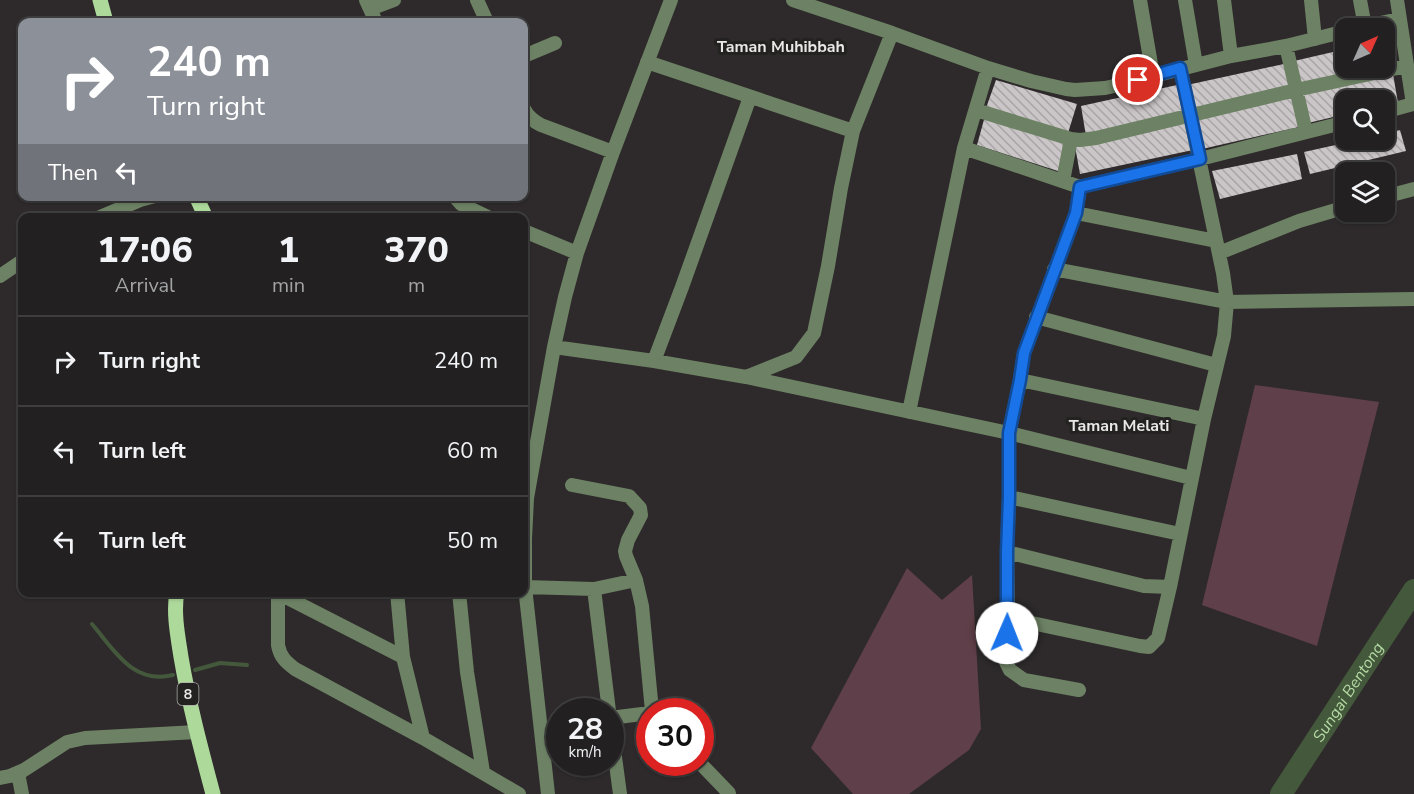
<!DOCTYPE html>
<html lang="en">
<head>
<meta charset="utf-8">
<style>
  body { margin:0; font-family:"Nunito Sans",sans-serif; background:#2e2d2d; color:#f1f3f6; height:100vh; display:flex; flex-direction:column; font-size:22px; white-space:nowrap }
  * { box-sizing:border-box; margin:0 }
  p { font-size:20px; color:#a2a3a5 }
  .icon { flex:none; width:33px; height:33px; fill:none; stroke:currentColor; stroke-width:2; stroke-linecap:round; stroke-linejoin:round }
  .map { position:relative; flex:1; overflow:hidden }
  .panel { position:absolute; left:18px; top:213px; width:510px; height:384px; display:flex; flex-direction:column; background:#222020; border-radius:12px; box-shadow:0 2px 4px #0004,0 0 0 2px #3f3e3e }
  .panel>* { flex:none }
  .top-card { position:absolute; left:18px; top:18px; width:510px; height:183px; border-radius:12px; box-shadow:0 2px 4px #0004,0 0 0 2px #3f3e3e; background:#8c9099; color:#fff; overflow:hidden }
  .needle { width:39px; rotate:45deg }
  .tools { position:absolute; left:1335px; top:18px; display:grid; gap:12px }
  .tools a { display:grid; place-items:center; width:60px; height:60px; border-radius:12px; background:#222020; box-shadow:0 2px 4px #0004,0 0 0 2px #3f3e3e; font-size:30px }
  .speed { position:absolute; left:546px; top:698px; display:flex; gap:12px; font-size:30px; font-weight:700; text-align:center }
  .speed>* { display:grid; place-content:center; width:78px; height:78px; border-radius:50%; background:#222020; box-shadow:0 2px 4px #0004,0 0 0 2px #3f3e3e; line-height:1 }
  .speed small { font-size:15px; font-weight:400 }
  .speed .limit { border:9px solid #d22; background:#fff; color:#111 }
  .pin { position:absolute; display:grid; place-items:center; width:51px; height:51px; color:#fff; margin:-26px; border:3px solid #fff; border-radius:50%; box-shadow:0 2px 6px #0007 }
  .me { position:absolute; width:66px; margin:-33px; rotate:1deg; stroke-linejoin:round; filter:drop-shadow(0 0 4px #0008) }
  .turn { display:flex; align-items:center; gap:21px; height:126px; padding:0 30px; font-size:27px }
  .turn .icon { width:78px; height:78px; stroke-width:2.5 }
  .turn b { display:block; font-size:42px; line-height:51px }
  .then { display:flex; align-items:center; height:57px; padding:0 30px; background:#0003; gap:12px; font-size:22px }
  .eta { display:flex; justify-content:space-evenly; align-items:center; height:102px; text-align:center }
  .eta b { font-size:36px; font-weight:800; line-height:42px }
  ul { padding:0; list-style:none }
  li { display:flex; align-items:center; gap:18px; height:90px; padding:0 30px; border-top:2px solid #3f3e3e }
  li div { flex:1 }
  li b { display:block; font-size:22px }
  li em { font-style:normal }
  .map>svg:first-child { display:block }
</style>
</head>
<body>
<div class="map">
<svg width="1414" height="794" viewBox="0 0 1414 794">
  <defs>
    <pattern id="building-back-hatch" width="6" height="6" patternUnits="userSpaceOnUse" patternTransform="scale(1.5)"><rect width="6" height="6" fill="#cac5c7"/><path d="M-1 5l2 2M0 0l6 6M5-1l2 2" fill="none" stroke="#a9a5a7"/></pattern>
  </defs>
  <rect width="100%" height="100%" fill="#2e2a2b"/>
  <path fill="#5f3f49" d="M1255,385l124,17 -62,244 -115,-41z
    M907,568l35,32 30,-25 9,154 -12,21 -60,44h-56l-42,-46z"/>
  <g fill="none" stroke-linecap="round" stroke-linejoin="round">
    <path stroke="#44593b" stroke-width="4" d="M92,624c22,26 41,61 81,51
      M195,670l25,-7 27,2"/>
    <path stroke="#44593b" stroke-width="22" id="s1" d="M1281,794l133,-204"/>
  </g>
  <path fill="url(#building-back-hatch)" d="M1389,40l5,25 -10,2v-26z
    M1346,49v19h33l-80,18 -5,-25z
    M1284,64l5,23 -96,24 -6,-26z
    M1393,74l5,29 -14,3v-6h-38v14l-38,9 -6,-30z
    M996,80l81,24 -9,29 -82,-25z
    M1177,85l7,28 -98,23 -5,-30z
    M1292,96l7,31 -97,22 -7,-30z
    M985,116l80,26 -7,29 -81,-26z
    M1185,121l8,29 -113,24 -5,-28z
    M1400,130l6,21 -96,23 -6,-22 54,-12h26v-6z
    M1297,154l5,25 -82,20 -8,-28z"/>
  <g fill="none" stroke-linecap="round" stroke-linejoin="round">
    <path stroke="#6d8264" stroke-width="14" d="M366,0l10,22
      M477,0l10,22
      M793,0l99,33 96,35 43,13 35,8 9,1 30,-2 18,-4 108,-28 55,-10 60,-15
      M1140,0l13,76
      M1185,0l11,65
      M1224,0l7,56
      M1311,0l4,39
      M1360,0l5,27
      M370,9l24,-9
      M1357,28l42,-9
      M1286,46l20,86
      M524,56l31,-13
      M647,62l206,69
      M524,109c4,8 9,12 17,16l72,27
      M976,110l95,29 9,1 16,-2 200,-48 111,-24
      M1384,112l29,-8 -16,-104
      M964,148l116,39 120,-28 146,-37
      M1063,181l8,-42
      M454,196l7,8 29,14
      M1384,197l30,-8
      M1076,213l140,28
      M98,218l42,-18 15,-4
      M524,231l53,22
      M1219,253l80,-32 47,-14
      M1054,269l173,33 187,-3
      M0,276l22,-15
      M1036,317l180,48
      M554,347l100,14 92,16 50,-20 18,-24 14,-67 13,-78 12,-57 39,-98
      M654,361l28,-74 68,-190
      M746,377l263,56 182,45
      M1020,380l184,39
      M909,412l55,-264 24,-80
      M572,485l57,11 11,12 1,7 -13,25 -3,11 1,5 10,24 6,26 10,105
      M1009,497l171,37
      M1007,552l121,30 16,4 26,1
      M524,587l70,2 42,-9
      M594,589l15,122
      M278,592v53c2,12 8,17 17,24l128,69 96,56
      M397,592l6,65 20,81
      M459,592l8,80 16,100
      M278,593l125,64
      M1008,618l132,28 9,1 9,-9 12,-51 34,-168 20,-83 3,-34 -4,-29 -43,-205
      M1079,690l-55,-10 -14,-10 -4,-8v-15l2,-29 -1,-66 2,-55v-64l11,-53 4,-27 52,-140 4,-26
      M610,718l40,-5
      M610,720l10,74
      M699,762l30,31
      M18,773l4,21
      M0,778l10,-2 14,-6 43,-28 18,-4 112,-6
      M548,794l-23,-207v-48l2,-41 27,-151 11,-50 12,-44 36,-101 58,-152"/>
    <path stroke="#adda9b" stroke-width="15" d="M100,0l6,22
      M196,196l10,22
      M177,592c-4,21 1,45 4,65 8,47 20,92 32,137"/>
  </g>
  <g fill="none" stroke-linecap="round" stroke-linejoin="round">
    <g stroke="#114b97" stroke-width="15">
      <path id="route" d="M1007,633v-81l2,-55v-64l11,-53 4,-27 52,-140 4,-26 120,-28 -20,-91 -42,12"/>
    </g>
    <use href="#route" stroke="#1a73e8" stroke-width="10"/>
  </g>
  <g text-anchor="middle" stroke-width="6" stroke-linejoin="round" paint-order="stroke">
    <rect fill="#242121" stroke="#afacac" stroke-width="1.5" x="177.5" y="683" width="21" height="22" rx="4.5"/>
    <g font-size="14" font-weight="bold" fill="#eae7e8">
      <text x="188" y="699">8</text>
    </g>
    <g font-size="16" font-weight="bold" fill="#eae7e8" stroke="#242121">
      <text x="781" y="52">Taman Muhibbah</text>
      <text x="1119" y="431">Taman Melati</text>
    </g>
    <g font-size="16" font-style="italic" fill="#b3d9a3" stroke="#242121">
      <text dy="6" stroke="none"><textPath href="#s1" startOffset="122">Sungai Bentong</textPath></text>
    </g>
  </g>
</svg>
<div class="tools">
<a><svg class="needle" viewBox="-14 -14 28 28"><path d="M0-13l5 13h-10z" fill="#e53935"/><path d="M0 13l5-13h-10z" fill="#a2a3a5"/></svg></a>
<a><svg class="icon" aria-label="search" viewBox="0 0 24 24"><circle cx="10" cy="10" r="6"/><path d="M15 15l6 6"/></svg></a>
<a><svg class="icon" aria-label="layers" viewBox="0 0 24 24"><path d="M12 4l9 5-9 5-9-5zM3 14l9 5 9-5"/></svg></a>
</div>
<div class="speed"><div>28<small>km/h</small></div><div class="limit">30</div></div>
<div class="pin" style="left:1138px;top:80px;background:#d93025"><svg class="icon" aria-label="arrive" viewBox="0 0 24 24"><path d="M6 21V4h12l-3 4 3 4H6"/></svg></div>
<svg class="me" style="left:1007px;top:633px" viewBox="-20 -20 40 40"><circle r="19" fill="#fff"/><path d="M0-13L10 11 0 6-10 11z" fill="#1a73e8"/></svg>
<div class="top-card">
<div class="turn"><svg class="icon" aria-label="right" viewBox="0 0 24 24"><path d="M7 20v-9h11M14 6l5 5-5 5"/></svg><div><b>240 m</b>Turn right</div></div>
<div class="then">Then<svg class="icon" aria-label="left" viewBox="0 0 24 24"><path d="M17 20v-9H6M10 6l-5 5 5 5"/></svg></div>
</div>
<section class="panel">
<div class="eta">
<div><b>17:06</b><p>Arrival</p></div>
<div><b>1</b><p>min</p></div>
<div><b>370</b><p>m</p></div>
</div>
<ul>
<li><svg class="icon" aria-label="right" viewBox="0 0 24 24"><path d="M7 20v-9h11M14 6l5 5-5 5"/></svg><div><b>Turn right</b></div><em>240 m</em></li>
<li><svg class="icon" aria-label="left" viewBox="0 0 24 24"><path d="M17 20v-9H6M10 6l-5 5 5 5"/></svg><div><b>Turn left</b></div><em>60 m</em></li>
<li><svg class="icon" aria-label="left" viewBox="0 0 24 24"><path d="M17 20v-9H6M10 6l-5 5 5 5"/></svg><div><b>Turn left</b></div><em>50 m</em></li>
</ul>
</section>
</div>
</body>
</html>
